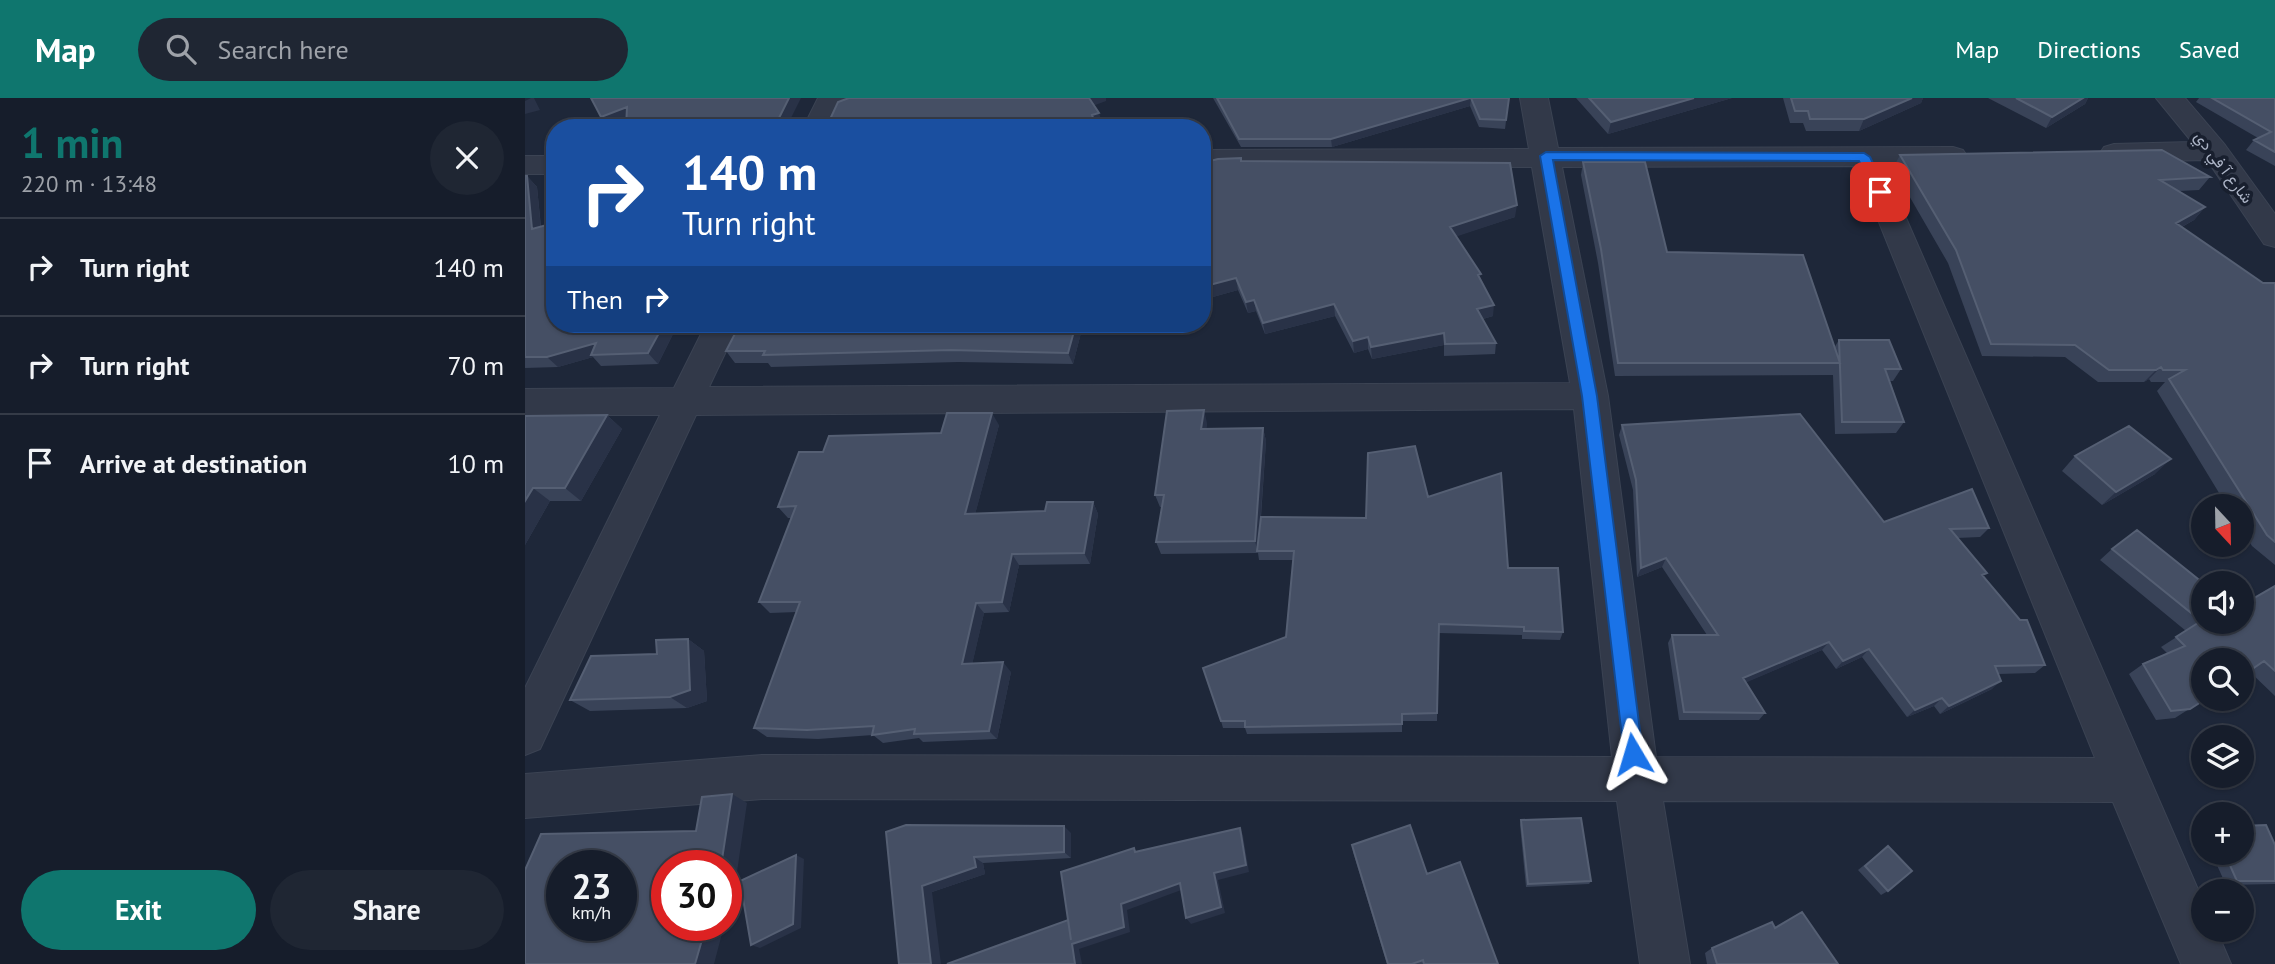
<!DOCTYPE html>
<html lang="en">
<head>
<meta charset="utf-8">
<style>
  body { margin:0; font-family:"PT Sans",Vazirmatn,sans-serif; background:#1f2633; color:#f1f3f6; height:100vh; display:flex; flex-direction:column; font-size:26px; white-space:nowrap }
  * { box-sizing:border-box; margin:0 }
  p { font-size:23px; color:#9ea2a9 }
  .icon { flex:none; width:38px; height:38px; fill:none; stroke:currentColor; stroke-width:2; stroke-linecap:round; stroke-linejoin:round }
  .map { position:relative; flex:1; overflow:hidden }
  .side { display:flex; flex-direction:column; background:#161d2b; width:525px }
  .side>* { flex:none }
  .hud { position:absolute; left:21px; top:21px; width:665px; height:214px; border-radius:28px; box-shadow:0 2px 5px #0004,0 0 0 2px #353b47; background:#1a4fa0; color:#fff; overflow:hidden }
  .needle { width:46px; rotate:158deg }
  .fabs { position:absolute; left:1666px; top:396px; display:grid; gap:14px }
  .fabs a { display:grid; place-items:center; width:63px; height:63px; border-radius:50%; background:#161d2b; box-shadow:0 2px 5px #0004,0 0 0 2px #353b47; font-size:35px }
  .speed { position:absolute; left:21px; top:752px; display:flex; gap:14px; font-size:35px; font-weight:700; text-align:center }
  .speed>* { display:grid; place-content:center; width:91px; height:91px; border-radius:50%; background:#161d2b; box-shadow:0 2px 5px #0004,0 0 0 2px #353b47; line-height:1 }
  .speed small { font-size:18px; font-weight:400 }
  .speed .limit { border:10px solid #d22; background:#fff; color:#111 }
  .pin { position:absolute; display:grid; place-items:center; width:60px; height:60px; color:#fff; margin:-30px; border-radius:14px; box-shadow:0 4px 10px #0006 }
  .me { position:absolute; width:77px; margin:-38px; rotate:353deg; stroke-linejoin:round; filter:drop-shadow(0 0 5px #0008) }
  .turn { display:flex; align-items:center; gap:24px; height:147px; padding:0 21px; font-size:32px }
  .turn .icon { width:91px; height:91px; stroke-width:2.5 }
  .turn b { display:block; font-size:49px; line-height:60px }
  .then { display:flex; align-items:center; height:66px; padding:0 21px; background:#0003; gap:14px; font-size:26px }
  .round { display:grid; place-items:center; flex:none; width:74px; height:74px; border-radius:37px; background:#1f2633 }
  .overview { display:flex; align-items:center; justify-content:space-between; height:119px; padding:0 21px }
  h1 { font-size:42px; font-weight:800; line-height:52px; color:#0f766e }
  .button { display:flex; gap:14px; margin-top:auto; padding:14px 21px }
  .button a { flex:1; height:80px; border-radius:42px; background:#0f766e; color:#fff; font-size:28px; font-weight:800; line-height:80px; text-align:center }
  .button a+a { background:#1f2633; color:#f1f3f6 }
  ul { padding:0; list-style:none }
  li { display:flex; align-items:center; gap:21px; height:98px; padding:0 21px; border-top:2px solid #353b47 }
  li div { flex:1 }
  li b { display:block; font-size:26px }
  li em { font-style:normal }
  header { display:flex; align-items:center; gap:42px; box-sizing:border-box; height:98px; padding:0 35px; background:#0f766e; color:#fff }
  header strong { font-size:33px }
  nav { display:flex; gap:38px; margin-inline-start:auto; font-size:24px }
  .search { width:490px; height:63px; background:#1f2633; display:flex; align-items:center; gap:18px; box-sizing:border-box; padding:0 24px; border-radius:38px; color:#9ea2a9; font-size:26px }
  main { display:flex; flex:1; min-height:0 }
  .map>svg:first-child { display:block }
</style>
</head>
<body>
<header>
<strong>Map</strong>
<div class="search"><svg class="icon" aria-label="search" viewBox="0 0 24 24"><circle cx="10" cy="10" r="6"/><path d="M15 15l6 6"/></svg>Search here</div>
<nav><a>Map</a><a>Directions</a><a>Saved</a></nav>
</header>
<main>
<section class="side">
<div class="overview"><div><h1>1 min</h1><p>220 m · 13:48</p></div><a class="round"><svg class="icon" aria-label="close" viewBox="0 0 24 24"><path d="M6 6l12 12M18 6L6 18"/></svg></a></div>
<ul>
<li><svg class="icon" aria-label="right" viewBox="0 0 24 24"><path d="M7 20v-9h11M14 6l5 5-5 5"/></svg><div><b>Turn right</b></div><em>140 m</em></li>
<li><svg class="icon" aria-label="right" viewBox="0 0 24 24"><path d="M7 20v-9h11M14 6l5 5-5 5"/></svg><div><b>Turn right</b></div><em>70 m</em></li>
<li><svg class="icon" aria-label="arrive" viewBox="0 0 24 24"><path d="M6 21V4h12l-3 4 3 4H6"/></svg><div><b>Arrive at destination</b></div><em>10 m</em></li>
</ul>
<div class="button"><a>Exit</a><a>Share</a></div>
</section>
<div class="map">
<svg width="1750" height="866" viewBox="0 0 1750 866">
  <rect width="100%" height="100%" fill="#1e2739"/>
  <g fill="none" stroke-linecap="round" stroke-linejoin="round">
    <g stroke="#3b4353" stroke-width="2">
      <path id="minor" d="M293,0h28l-15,30h-28z
        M995,0h28l10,50 395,-1 10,3 4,6 -4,6 -10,3h-70l320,736v28h13l15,35h-50l-68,-162 -450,-1 27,163h-50l-23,-163 -855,-2 -237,19v-44l237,-19 850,2 -38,-348 -878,6 -156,334 -15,6v-67l135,-273h-135v-26l149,-1 32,-64h33l-30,63 861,-4 -38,-216 -330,1v-18l327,-1zM1328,68l21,44 221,548 -439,-1 -48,-361 -46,-229z
        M1631,0h29l40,47 50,69v33l-11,-3 -57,-84 -93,2 -10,-3 -4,-6 4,-6 10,-3 78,-2z
        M0,58h30v18h-30z"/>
    </g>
    <use href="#minor" fill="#323949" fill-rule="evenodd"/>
  </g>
  <path fill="#394358" d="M688,0h296l-4,31 -26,-2 -9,-21 -138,41h-91z
    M1051,0h156l-124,36z
    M1258,0h140l-2,5 -62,28h-53l-3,-8h-13z
    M1463,0h100l-3,6 -39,24z
    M1674,0h76v68l-29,-16 8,-10 4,-2 -62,-36z
    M1375,57l310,22 -11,13 -20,1 26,16 -11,13 -12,7 81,56h12v282l-23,-19 -10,-16v-24h-15l-70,-115 8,-9h-14l-2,-3 -5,3h-46l-33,-25 -83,-1 -34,-93 -55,-95z
    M716,63l274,56 -59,19 24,44 13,36 -10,3 13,24 -1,11 -51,2v-11l-72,14 -4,-10 -14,4 -19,-37 -70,18 -9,-23 -8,2 -10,-23 -36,10z
    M1058,64l84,90 167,96 5,-8 62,29 -8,12h-3l14,41 -8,11 -61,1 -2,-59 -218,1 -17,-113 -17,-88z
    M0,78h2l10,11 4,40 14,97h123l-20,40 -57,2 -8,-9 -35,10 -33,1z
    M215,226h345l-2,1 -10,39 -115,-2 -187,5 -3,-4h-33l-9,-12z
    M82,317l15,14 -41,72h-31l-25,44v-129z
    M682,325l-1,6 57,-1 3,13 -5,76 105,1 62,-21 80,71 55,64 -3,8 -38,-1v-4l-84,-2 -1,88h-35v11l-155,2 -2,-6h-22l-2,-7 65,-84 7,-77h-34l-1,-7 -97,1 -5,-12 6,-35h-2l-5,-12z
    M474,327l-24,89 70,-3 48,-9 5,12 -8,50 -71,1 -10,47 -25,1 -12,51 39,8 -14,67 -74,3 -4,-4 -36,5 -10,-8 -55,4 -51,-2 -13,-9 43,-116 -27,1 -11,-11 33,-84h-4l-10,-11 163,-74z
    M1097,327l262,97 105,6 -9,9 -23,1 88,127 -10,8 -37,1 -6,15 -52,25 -6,-8 -27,11 -45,-60 -26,12 -14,-19 -76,32 19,31 -6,7h-80l-11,-77 4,-8h35l-45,-68 -25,10 -4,-87 -14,-55z
    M1550,358l80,18 -53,31 -40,-34z
    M1587,451l130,72 33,-35v110l-26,-25 -74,47 -19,2 -27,-46 14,-10 25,-10 -7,-7 25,-16 -86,-71z
    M163,541l16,12 3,50 -20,7 -97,3 -20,-11 87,-46z
    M996,722l70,61 -2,3 -63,3 -6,-62z
    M361,734l185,1v25l-88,5 2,11 -53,18z
    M827,747l75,29 71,90h-111l-34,-112z
    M1750,747v39l-49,1 -15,-33h31z
    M1363,748v45l-7,4 -23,-25z
    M1250,830l63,36h-131l-2,-11 7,-5z"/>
  <path fill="#293247" d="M6,0h3l6,12 -15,4v-13z
    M264,0h12l-15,30h-12z
    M562,0h19v3l-16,6z
    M946,0l-1,8 -138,41 -1,-8z
    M1169,0h38l-124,36 3,-12z
    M1387,0h11l-2,5 -62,28 5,-12z
    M1558,0h5l-3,6 -39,24 6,-11z
    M102,9l8,11 -26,10 -8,-11z
    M574,15l4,12 -7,2 -4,-12z
    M2,78l10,11 5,53 -10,-11z
    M992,107l-2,12 -66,22 1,-12z
    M1680,109l-11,13 -29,16 11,-13z
    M711,180l2,12 -36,10v-13z
    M729,202l2,11 -8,2 -2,-11z
    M809,206l1,12 -70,18 -2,-11z
    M969,207l-1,11 -17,5 1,-12z
    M139,226h14l-20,40 -10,-11z
    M551,226h9l-2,1 -10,39 -5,-11z
    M919,235v12l-72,14 -1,-12z
    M843,239v12l-14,4 -1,-12z
    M71,245l-5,12 2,2 -35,10 -11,-10z
    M1636,269l-12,12 -5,3 12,-12z
    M679,312l3,13 -2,19 -4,-13z
    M467,315l7,12 -27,101 -7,-12z
    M82,317l15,14 -41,72 -16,-13z
    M738,330l3,13 -8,112 -3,-12z
    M1646,361l-16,15 -53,31 14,-13z
    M8,390l17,13 -25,44v-44z
    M568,404l5,12 -8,50 -6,-11z
    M487,456l7,11 -10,47 -7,-10z
    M1141,460l-4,9 -25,10 4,-9z
    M451,505l8,10 -14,61 -8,-10z
    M163,541l16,12 3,50 -20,7 -17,-11z
    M1304,544l-7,8 -84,36 5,-8z
    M1344,551l-7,8 -26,12 7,-8z
    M478,564l8,10 -14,67 -8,-8z
    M1476,583l-9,8 -52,25 9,-8z
    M1417,600l-8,8 -27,11 8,-7z
    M207,696l15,9 -12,83 -9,31v-51h-5z
    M539,728l7,7v25l-7,-6z
    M715,730l3,7 6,37 -31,8 7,33 -34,11 -5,-6 28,-45z
    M271,757l8,4 -3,69 -41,20 -9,-3z
    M449,759l9,6 2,11 -53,18 9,72h-10l-9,-78z
    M655,785l4,6 -57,21 3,22 -51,17 3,15h-7l-3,-20 49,-40z
    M181,828h18l-10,38h-19z"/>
  <path fill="#454f64" stroke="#555f73" stroke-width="2" fill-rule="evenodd" d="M66,0h198l-15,30h-148l1,-21 -26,10z
    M324,0h240l10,15 -7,2 5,13h-271l12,-26z
    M692,0h253l-139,41h-92z
    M946,0h38l-3,22 -26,-1z
    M1064,0h105l-83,24z
    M1266,0h121l-48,21h-54l-2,-8h-13z
    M1491,0h67l-31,19z
    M1687,0h63v54l-21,-12 17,-8z
    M1637,52l48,27 -50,3 45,27 -29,16 87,60h12v259l-8,-7 -98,-156 16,-9h-22l-2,-3 -5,3h-47l-34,-25 -84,-1 -35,-94 -56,-95z
    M716,60v3l269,2 7,42 -67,22 31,47 -3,1 16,30 -17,4 19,34 -51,1 -1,-11 -73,14 -3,-10 -15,4 -19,-37 -71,19 -9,-23 -8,2 -10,-24 -34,9v-124l16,-4z
    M1058,64h62l22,90 136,3 37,108h-222l-17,-114z
    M0,78h2l5,53 22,-6 1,101h109l-16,29 -57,2 5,-12 -49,14h-22z
    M215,226h336l-8,29 -117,-3 -188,5 2,-4h-39z
    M1314,242h50l12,29h-16l19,53h-62z
    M679,312l-3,19 62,-1 -8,113 -99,1 8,-47h-9l12,-84z
    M422,315h45l-27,101 80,-3 2,-9h46l-9,51 -72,1 -10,48 -26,1 -14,61 41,-2 -14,69 -75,3 1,-5 -43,6 2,-9 -67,4 -53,-2 46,-126h-41l37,-96 -18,1 21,-55h24l6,-16 112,-3z
    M1275,316l84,108 88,-33 17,39 -39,1 37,44 -5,2 38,45h7l18,45 -50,1 6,15 -52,25 -7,-8 -27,12 -46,-61 -26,12 -14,-19 -86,36 22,35 -81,-1 -12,-77h46l-52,-77 -25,10 -5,-88 -14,-55z
    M82,317l-42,73h-32l-8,13v-85z
    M1604,328l42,33 -55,33 -41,-36z
    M890,348l13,51 73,-24 7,95h50l5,64 -39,-1v-4l-85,-3 -2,89 -35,1v10l-157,3v-6h-24l-18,-53 83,-31 8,-86h-37l4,-34 105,1 2,-65z
    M1612,432l66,53v38h39v-16l33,-19v85l-11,-10 -22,15v-16h-39v38h4l-17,11 -19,2 -28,-47 42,-18 -9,-9 25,-16 -89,-72z
    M163,541l2,51 -20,7 -100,3 21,-44 66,-2 -1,-14z
    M207,696l-11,72h-54v60h39l-11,38h-170v-94l16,-36 155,-3 6,-34zM37,768h59v60h-59z
    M1056,720l10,63 -63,3 -7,-64z
    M381,727l158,1v26l-90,5 2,10 -54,19 9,78h-32l-13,-132z
    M885,727l17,49 33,-12 38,102h-74l-1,-4 -11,4h-24l-36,-119z
    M1741,727l9,20v36h-38l-13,-29h18v-26z
    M715,730l6,37 -32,8 7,34 -35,11 -6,-35 -59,21 3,23 -52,17 3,20h-128l121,-44 3,20 -10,-68 73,-24 1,4z
    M1363,748l24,25 -24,20 -23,-25z
    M271,757l-3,69 -42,21 -11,-64z
    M1277,814l36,52h-121l-5,-16 60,-26 3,6z"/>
  <path fill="#1a73e8" stroke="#114b97" stroke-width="2" d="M1021,54l318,1 6,4 17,35 -7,5 -4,-2 -17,-34 -306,-1 44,236 46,358 -3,6 -7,3 -6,-3 -3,-6 -42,-358 -42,-240z"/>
  <g text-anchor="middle" stroke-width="7" stroke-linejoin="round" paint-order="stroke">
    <g font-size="16" fill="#acb4c6" stroke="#181f2e">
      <text transform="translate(1699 69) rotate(53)" y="6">شارع آ في دي</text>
    </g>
  </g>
</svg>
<div class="fabs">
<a><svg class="needle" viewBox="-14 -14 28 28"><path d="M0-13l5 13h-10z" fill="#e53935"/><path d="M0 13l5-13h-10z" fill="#9ea2a9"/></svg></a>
<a><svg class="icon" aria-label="sound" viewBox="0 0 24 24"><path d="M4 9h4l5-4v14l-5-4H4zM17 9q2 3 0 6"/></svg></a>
<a><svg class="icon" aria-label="search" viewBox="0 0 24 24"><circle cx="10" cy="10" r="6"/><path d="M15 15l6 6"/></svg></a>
<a><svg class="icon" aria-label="layers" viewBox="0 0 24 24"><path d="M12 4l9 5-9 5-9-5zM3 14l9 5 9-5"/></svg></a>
<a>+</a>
<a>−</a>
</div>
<div class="speed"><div>23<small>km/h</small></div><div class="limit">30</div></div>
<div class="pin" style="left:1355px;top:94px;background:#d93025"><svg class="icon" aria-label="arrive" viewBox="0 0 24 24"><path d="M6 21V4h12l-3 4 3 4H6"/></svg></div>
<svg class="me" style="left:1108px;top:656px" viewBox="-20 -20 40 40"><path d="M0-17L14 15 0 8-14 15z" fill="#1a73e8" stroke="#fff" stroke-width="4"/></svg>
<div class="hud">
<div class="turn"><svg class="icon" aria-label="right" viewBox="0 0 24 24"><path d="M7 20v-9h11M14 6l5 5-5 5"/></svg><div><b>140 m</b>Turn right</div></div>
<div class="then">Then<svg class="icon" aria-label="right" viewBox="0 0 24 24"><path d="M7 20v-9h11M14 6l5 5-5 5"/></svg></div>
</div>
</div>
</main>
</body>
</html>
